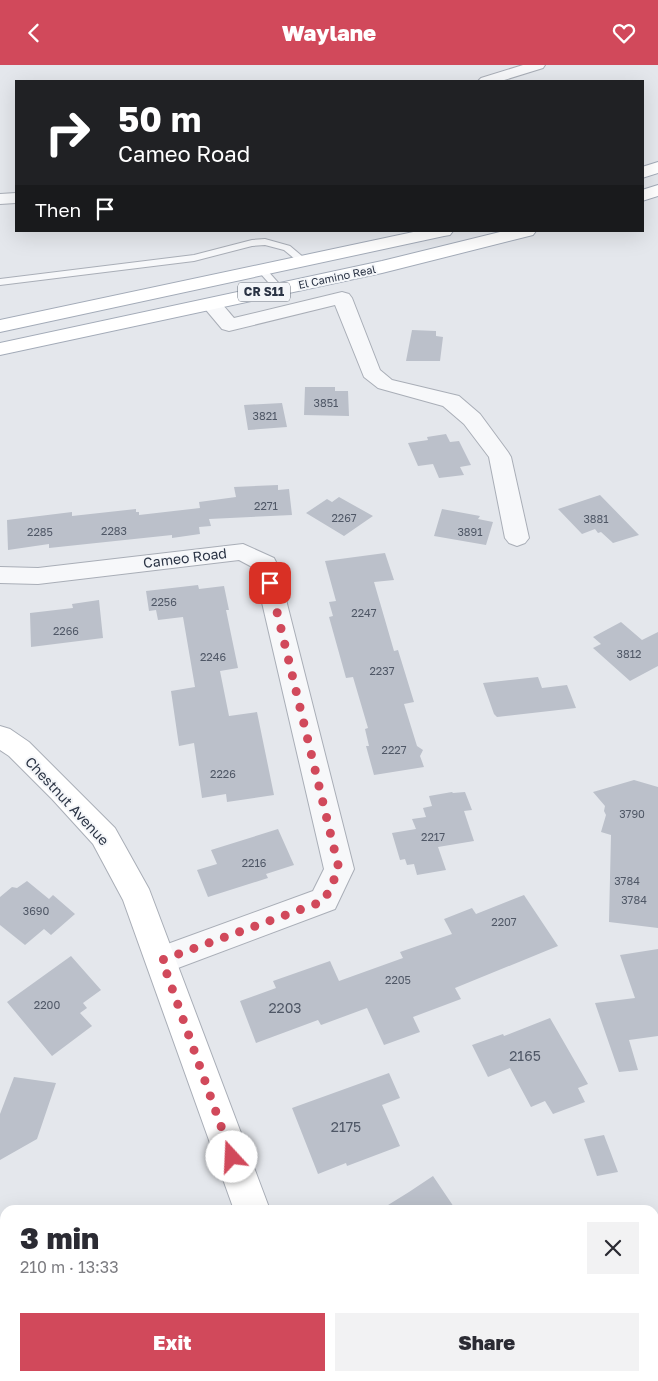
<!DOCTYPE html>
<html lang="en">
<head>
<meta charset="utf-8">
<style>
  body { margin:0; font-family:"Golos Text",sans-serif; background:#f2f2f3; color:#2b2b33; height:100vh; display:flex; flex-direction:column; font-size:19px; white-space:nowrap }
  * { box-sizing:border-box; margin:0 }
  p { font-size:16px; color:#7c7c81 }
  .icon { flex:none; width:28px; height:28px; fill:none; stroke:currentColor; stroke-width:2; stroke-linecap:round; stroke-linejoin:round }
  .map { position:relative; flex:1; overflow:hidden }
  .panel { position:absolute; left:0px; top:1140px; width:659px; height:176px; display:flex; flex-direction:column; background:#fff; border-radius:15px 15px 0 0; box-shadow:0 5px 20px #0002 }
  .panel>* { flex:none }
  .top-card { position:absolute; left:15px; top:15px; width:629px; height:152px; border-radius:0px; box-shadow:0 5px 20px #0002; background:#202124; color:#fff; overflow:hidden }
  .pin { position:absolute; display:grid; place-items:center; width:42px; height:42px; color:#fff; margin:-21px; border-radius:10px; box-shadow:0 2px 8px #0006 }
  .me { position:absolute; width:55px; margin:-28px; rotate:340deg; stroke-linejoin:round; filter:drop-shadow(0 0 4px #0008) }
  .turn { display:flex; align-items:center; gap:18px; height:105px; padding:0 20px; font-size:22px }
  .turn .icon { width:65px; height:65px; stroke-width:2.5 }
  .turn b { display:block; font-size:35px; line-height:42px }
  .then { display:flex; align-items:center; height:48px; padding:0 20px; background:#0003; gap:10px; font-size:19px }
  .round { display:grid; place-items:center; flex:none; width:52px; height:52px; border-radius:0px; background:#f2f2f3 }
  .head { display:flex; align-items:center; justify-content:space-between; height:85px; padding:0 20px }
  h1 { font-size:30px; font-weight:800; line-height:38px }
  .cta { display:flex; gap:10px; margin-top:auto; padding:10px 20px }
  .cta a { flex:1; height:58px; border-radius:0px; background:#d1495b; color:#fff; font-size:20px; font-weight:800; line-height:58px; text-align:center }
  .cta a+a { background:#f2f2f3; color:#2b2b33 }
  header { display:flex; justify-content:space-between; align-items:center; height:65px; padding:0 20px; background:#d1495b; color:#fff; font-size:22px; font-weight:800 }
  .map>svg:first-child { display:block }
</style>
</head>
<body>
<header><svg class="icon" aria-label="back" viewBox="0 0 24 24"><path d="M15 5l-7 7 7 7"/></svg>Waylane<svg class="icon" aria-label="heart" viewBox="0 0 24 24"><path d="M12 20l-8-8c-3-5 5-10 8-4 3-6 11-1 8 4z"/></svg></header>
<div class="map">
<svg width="658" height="1316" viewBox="0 0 658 1316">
  <rect width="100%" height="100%" fill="#e4e7ec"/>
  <path fill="#bbc0ca" d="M412,265l24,1v5l7,1 -3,24h-34z
    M305,322h30v4h13l1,25 -45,-1z
    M282,338l5,24 -39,3 -4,-25z
    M446,369l4,8 9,-1 12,24 -11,2 4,8 -25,3 -6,-14 -15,2 -10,-23 20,-3 -1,-3z
    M278,420v5l11,-1 3,26 -83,4 2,7 -12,1 1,7 -28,4v-3l-123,13v-4l-41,6 -1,-30 65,-8v4l64,-7v3h3v3l61,-7 -1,-6 37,-5 -2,-10z
    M600,430l39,40 -26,8 -12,-11 -3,1 -3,-4 -13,5 -24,-25z
    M339,432l34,19 -29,20 -38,-23 21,-14 5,3z
    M442,444l38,7 -2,3 15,3 -7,23 -52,-9z
    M385,488l9,27 -20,2 20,69 4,-1 16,52 -10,2 13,42 6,4 -3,6 4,11 -50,8 -8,-29h3l-4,-17 3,-1 -15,-51 -7,1 -17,-61 4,-1 -4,-14 7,-1 -11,-40z
    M198,520l1,4 25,-3 5,24h-3l12,58 -18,3 9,45 28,-4 17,83 -47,7 -1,-8 -24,4 -8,-55 -15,3 -8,-55 24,-4 -12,-70 -25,3 -2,-10 -7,1 -3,-20z
    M99,535l4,38 -72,9 -1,-34 43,-5 -1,-4z
    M621,557l21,18 16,-8v34l-28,15 -37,-33 8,-4 -8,-7z
    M538,612l4,11 25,-3 9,23 -79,9 -3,-3 -11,-31z
    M634,715l24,7v141l-49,-6 2,-87 -10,-3 5,-17 -2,-4 1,-5 -12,-14z
    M452,727l1,1 12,-1 7,18 -8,1 10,30 -36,6 8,23 -29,5 -3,-11 -7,1 -2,-6 -5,1 -8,-27 24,-4 -4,-10 14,-2 -3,-9 9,-2 -3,-10z
    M278,764l16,36 -28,9 2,4 -60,19 -11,-27 20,-6 -6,-14z
    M27,816l22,18 4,-4 22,19 -24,21 -7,-6 -19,16 -25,-20v-28l12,-10 5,1z
    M524,830l34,51 -103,42 6,11 -48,18 7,15 -36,13 -17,-37 -46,17 -3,-5 -62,23 -16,-42 36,-13 -3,-7 57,-20 9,20 64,-23 -3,-6 52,-18 -8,-15 28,-11 4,6z
    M658,884v87l-29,4 9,30 -19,2 -24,-69 40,-5 -15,-43z
    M71,891l30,34 -18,13 4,5 -7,5 12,13 -40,30 -45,-54z
    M550,953l38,66 -10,4 7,14 -32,12 -8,-13 -14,6 -21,-39 -22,9 -16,-32 31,-11 1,2z
    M389,1008l11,25 -18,7 18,41 -53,20 -1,-3 -28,11 -26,-66z
    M14,1012l42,6 -19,56 -37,21v-46z
    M604,1070l14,37 -21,4 -13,-37z
    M433,1111l23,34h-76l29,-18z"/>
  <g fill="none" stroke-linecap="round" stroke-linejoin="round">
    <g stroke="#a9aeb7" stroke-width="2">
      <path id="service" d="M265,174l25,7 19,16 -2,2h-6l-17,-14 -19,-5 -13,1 -58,15 -194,24v-6l194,-24 58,-15z
        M263,203l3,1 16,18v4h-6l-16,-18 -2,-2z"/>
    </g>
    <g stroke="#a9aeb7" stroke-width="2">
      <path id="minor" d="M523,0h22l-2,3 -42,13h-23l3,-3z
        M16,128v10l-16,1v-10z
        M342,227l7,2 3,4 28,72 12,10 67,16 21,18 28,38 3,5 18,81 -4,5 -8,3 -8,-3 -4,-5 -16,-81 -25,-33 -21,-18 -65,-18 -14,-11 -29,-72 -106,26 -7,-2 -21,-25 3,-4c15,-4 21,8 30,18z
        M243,479l31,14 3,6 77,305 -19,40 -173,65 -11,-4 -5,-10 5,-10 162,-59 11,-22 -70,-301 -15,-8 -201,24 -38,-1v-16l38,1z
        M209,1311h44l-2,5h-44z"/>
    </g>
    <g stroke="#a9aeb7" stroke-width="2">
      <path id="secondary" d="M0,661l10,3 19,13 86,86 34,61 121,321h-36l-111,-310 -30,-56 -41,-45 -43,-43 -9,-6z
        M298,1311h40l2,5h-40z"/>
    </g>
    <g stroke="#a3abb8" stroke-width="2">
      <path id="primary" d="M658,97v11l-16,5v-11z
        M658,120v11l-16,5v-11z
        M418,166h35l-3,4 -6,1 -444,96v-12z
        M504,166h32l-3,4 -151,38 -382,82v-12l382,-82z"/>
    </g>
    <use href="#service" fill="#f7f8fa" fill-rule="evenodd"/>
    <use href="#minor" fill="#f7f8fa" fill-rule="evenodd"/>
    <use href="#secondary" fill="#fff" fill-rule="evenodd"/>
    <use href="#primary" fill="#fff" fill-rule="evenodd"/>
  </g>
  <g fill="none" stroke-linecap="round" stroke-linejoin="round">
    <path stroke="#d1495b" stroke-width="9" stroke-dasharray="0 16.2" d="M232,1092l-70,-197 162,-59 15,-32 -69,-286"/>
  </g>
  <g text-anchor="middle" stroke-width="4" stroke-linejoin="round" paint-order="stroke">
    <g font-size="11" fill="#2b3445" stroke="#f4f6f9">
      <text transform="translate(337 212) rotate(-12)" y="4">El Camino Real</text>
    </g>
    <g font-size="11" fill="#4f5766">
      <text x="326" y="342">3851</text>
      <text x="265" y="355">3821</text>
      <text x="266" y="445">2271</text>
      <text x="344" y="457">2267</text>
      <text x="596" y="458">3881</text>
      <text x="114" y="470">2283</text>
      <text x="40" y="471">2285</text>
      <text x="470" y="471">3891</text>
      <text x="164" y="541">2256</text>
      <text x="364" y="552">2247</text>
      <text x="66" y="570">2266</text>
      <text x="629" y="593">3812</text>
      <text x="213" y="596">2246</text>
      <text x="382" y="610">2237</text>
      <text x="394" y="689">2227</text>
      <text x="223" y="713">2226</text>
      <text x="632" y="753">3790</text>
      <text x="433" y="776">2217</text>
      <text x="254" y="802">2216</text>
      <text x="627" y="820">3784</text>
      <text x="634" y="839">3784</text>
      <text x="36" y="850">3690</text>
      <text x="504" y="861">2207</text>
      <text x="398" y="919">2205</text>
      <text x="47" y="944">2200</text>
    </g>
    <rect fill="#f4f6f9" stroke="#676e7b" stroke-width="1" x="238" y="217.5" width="52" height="19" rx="4"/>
    <g font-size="12" font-weight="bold" fill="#2b3445">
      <text x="264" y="231">CR S11</text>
    </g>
    <g font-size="14" fill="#2b3445" stroke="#f4f6f9">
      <text transform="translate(185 493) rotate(-7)" y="5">Cameo Road</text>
      <text transform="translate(67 736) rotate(47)" y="5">Chestnut Avenue</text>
    </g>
    <g font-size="14" fill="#4f5766">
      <text x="285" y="948">2203</text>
      <text x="525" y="996">2165</text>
      <text x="346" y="1067">2175</text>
    </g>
  </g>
</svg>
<div class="pin" style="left:270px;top:518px;background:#d93025"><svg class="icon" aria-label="arrive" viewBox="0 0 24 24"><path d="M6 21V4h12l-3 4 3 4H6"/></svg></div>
<svg class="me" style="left:232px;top:1092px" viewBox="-20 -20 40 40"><circle r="19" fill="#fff"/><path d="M0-13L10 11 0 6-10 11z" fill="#d1495b"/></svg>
<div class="top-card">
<div class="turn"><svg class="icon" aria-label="right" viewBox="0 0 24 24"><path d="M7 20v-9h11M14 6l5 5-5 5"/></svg><div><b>50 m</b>Cameo Road</div></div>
<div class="then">Then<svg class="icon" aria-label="arrive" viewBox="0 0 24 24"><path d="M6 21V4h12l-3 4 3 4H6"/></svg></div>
</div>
<section class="panel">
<div class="head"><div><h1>3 min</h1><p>210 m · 13:33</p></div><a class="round"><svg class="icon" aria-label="close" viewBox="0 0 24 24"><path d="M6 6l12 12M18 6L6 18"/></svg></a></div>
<div class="cta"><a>Exit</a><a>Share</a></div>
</section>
</div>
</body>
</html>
